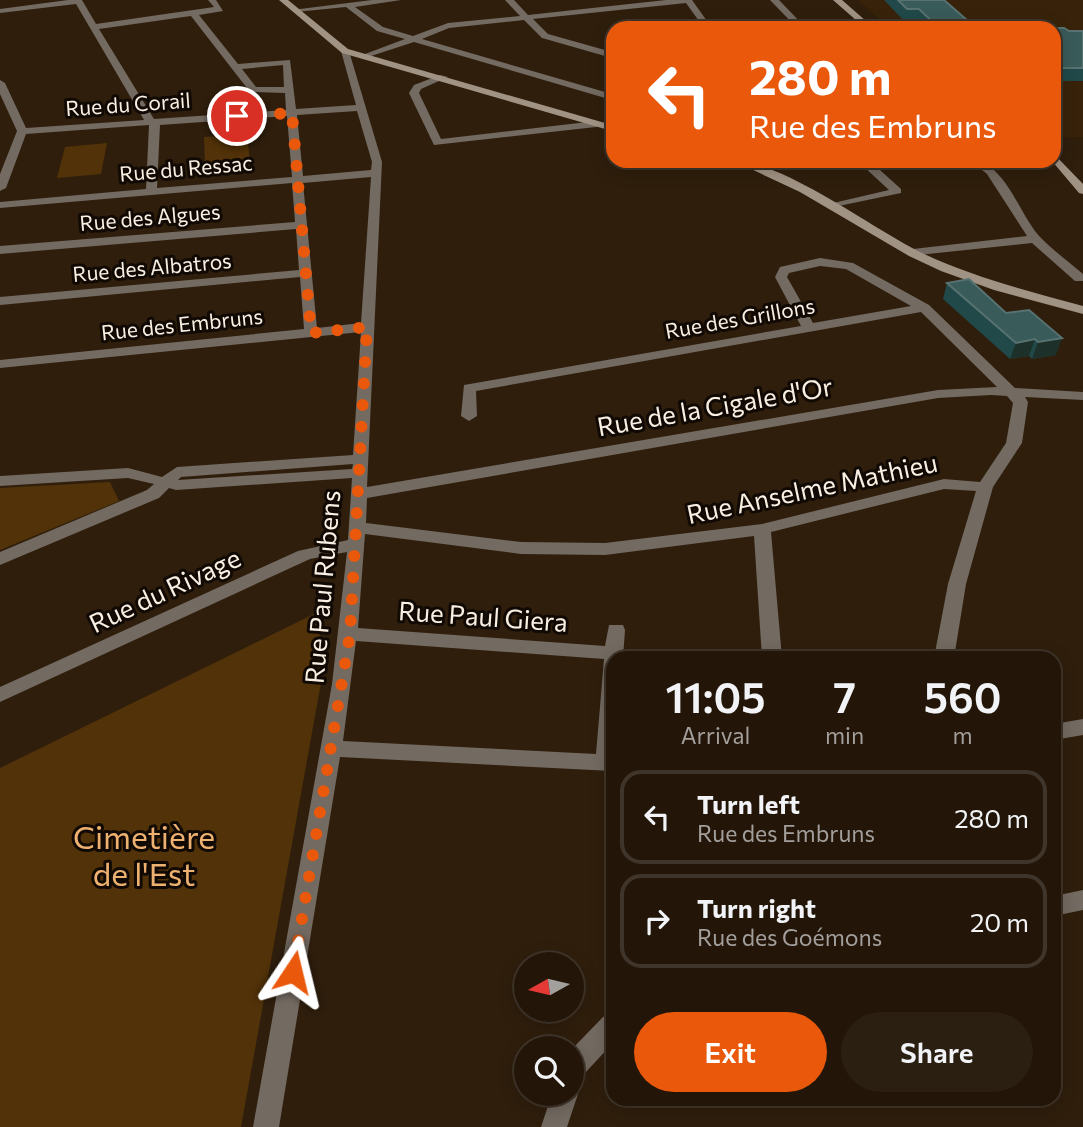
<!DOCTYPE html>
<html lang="en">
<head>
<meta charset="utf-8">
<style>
  body { margin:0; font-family:Commissioner,sans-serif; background:#2b1f12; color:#f1f3f6; height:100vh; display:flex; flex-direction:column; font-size:26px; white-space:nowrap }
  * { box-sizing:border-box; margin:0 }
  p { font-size:23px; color:#a39f9c }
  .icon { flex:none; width:38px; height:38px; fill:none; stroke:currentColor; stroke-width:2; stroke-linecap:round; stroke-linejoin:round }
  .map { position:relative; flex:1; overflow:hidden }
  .side { position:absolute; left:606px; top:651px; width:455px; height:455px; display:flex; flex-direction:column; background:#231609; border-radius:21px; box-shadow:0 4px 18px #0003,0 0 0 2px #40352a }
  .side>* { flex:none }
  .guide { position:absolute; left:606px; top:21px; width:455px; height:147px; border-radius:21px; box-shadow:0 4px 18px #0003,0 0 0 2px #40352a; background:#ea580c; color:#fff; overflow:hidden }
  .needle { width:46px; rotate:262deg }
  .buttons { position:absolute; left:514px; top:952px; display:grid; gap:14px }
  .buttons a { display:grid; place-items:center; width:70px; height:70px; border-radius:50%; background:#231609; box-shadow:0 4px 18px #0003,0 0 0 2px #40352a; font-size:35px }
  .pin { position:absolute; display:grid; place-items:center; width:60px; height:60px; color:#fff; margin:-30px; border:4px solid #fff; border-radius:50%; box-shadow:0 2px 7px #0007 }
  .me { position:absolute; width:77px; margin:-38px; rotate:10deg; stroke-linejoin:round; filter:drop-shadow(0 0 5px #0008) }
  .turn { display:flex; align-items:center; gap:24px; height:147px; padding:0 28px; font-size:32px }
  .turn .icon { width:91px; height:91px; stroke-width:2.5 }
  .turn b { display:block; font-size:49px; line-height:60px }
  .eta { display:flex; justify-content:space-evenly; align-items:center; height:119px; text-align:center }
  .eta b { font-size:42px; font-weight:600; line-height:49px }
  .primary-button { display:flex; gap:14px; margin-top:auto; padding:14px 28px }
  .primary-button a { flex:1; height:80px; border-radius:42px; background:#ea580c; color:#fff; font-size:28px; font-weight:600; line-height:80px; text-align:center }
  .primary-button a+a { background:#2b1f12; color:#f1f3f6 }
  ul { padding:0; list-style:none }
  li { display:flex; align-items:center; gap:21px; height:94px; margin:0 14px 10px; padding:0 14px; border:4px solid #40352a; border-radius:21px }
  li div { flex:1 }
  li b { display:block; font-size:26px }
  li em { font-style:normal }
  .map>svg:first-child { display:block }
</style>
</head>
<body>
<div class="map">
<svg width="1083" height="1127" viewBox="0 0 1083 1127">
  <rect width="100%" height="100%" fill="#2f1e0c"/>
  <path fill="#38230a" d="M858,0h225v137l-29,1v-110h-165z"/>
  <path fill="#523208" d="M247,134l3,28 -45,3 -1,-28z
    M107,143l-6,31 -44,4 8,-31z
    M110,482l9,19 -119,49v-62z
    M314,614l3,2 7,50 -83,461h-241v-359z"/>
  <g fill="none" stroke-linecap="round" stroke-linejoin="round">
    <path fill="#736a61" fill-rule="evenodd" d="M68,0h14l14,24 118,-17 -6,-7h8l7,11 -24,4 39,49 52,-4 6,49 60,-4 -15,-54 4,-3 4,3 33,111 -15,325 571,-97 59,-3 -76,-75 -445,79 1,25 -8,5 -8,-5 3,-31 337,-59 -26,-49 5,-10 40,-9 33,5 76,42 86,83 68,4v8l-58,-3 3,5 -6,41 -29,44 -27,97 -12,74h-20l14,-74 28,-93 -32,-2 -173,43 11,126h-20l-8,-122 -149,19 -84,-1 -156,-20 -7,94 247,18 4,-21h14l2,5 -2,28h-11v113l-272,-14 -61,370h-26l79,-443 15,-132 -37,7 -310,143v-15l298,-136 50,-11 4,-62 -176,12 -7,-2 -10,10 -159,67v-13l147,-62 7,-6 -26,-6 -128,8v-10l128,-8 34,9 15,-10 176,-12 8,-123 -361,36v-8l304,-31 -4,-52 -300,28v-8l299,-27 -3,-41 -296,25v-8l295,-24 -3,-39 -292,25v-6l146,-13 3,-64 -123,9 -20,54 -6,3v-17l17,-43 -17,-37v-14l5,3 21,45 118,-8 -68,-116 -76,9v-4zM191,16l59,76 35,1 1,17 -132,9 -55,-90zM283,65l1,22h-28l-14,-18zM357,111l15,51 -1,8 -68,6 -6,-61zM287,116l5,61 -135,11 3,-63zM371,177l-10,146 -44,5 -14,-145zM820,266l26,3 65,37 -98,17 -26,-46 2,-4zM991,395l16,1 6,7 -7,40 -26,39 -36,-3 -182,45 -157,19 -84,-1 -155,-19 1,-25 571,-100zM353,464l-1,5 -174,11 3,-3zM356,641l248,18 -8,95 -253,-13z
      M372,0h29l-46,7 28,20 30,9 35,-13 72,-7 -15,-16h9l14,15 138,-15h26l20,28h-8l-18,-25 -153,16 15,15 64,18v6l-70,-20 -18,-18 -75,8 -27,11 190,55v6l-198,-58 -49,16v-4l40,-15 -28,-8 -31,-24 -50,5 -4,-2z
      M770,0h9l27,28h-9z
      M440,75l8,2 -27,12 -2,4 22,46 155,-18 5,3 -5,3 -162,18 -25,-52 5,-8z
      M862,161h8l31,28v4l-72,15v-4l60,-14 -27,-25z
      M971,161c35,0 48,55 70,77 13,13 28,24 42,36v7h-8l-43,-38 -123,13v-6l4,-1 114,-13 -40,-62z
      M1083,719v16l-29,5v-16z
      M1083,890v20l-29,6v-20z
      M612,1014v30l-27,29 -4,10 -6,3 3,8 -11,33h-26l11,-33h20v-45l31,-32z"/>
    <path fill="#a19384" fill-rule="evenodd" d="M279,0h9l60,49 264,76v6l-270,-78z
      M833,0h9l32,28h-9z
      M1054,154l29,30v10l-4,-1 -27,-32z
      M734,161c49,0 139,68 186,91 52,25 108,39 163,54v8l-89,-24 -53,-19 -32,-15 -109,-64z"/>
  </g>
  <path fill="#21494a" d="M884,0h60l32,28h-52l-7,-7 -12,1z
    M1054,28l15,3h14v50h-29z
    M947,283l59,30 50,42 -24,4 -3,-3 -19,3 -67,-60z"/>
  <path fill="#1d312a" d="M1062,338l-6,17 -24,4 6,-17z
    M1035,339l-6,17 -19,3 6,-16z"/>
  <path fill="#395b5a" stroke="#577270" stroke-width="2" d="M898,0h46l32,28h-37l-20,-19h-12z
    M1054,28h10l5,3h14v37h-29z
    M969,279l37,34 23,-3 33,28 -24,4 -3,-3 -19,4 -69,-60z"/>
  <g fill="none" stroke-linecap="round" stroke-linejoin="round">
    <path stroke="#ea580c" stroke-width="12" stroke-dasharray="0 21.6" d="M237,116l55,-3 19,220 56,-6 -17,307 -57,338"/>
  </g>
  <g text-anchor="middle" stroke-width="6" stroke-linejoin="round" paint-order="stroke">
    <g font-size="21" fill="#faefe3" stroke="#110a04">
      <text transform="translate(128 105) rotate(-4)" y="7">Rue du Corail</text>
      <text transform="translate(186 169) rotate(-5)" y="7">Rue du Ressac</text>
      <text transform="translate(150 218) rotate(-5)" y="7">Rue des Algues</text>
      <text transform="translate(152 268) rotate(-5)" y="7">Rue des Albatros</text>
      <text transform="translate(740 319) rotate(-10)" y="7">Rue des Grillons</text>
      <text transform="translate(182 325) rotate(-6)" y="7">Rue des Embruns</text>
    </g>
    <g font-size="26" fill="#faefe3" stroke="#110a04">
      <text transform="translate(715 407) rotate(-10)" y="9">Rue de la Cigale d'Or</text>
      <text transform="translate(812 489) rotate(-12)" y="9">Rue Anselme Mathieu</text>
      <text transform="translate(323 587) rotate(-85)" y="9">Rue Paul Rubens</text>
      <text transform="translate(165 591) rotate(-25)" y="9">Rue du Rivage</text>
      <text transform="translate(483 617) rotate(4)" y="9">Rue Paul Giera</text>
    </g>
    <g font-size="32" fill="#eeb170" stroke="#110a04">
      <text x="144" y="849">Cimetière<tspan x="144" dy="37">de l'Est</tspan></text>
    </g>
  </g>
</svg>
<div class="buttons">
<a><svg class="needle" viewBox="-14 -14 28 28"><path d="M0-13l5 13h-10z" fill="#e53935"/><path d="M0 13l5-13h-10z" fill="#a39f9c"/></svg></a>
<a><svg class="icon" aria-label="search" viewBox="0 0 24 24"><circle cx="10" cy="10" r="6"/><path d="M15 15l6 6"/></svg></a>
</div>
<div class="pin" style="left:237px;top:116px;background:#d93025"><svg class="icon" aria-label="arrive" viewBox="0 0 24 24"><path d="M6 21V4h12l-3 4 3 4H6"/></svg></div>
<svg class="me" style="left:293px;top:972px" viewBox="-20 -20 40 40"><path d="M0-17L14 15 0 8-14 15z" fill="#ea580c" stroke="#fff" stroke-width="4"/></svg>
<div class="guide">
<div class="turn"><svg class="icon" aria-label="left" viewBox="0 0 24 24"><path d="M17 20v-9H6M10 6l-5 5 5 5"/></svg><div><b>280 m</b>Rue des Embruns</div></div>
</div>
<section class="side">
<div class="eta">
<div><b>11:05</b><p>Arrival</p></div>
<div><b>7</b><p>min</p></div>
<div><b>560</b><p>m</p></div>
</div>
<ul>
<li><svg class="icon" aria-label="left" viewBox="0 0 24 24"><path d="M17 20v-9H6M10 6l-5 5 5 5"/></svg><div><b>Turn left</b><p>Rue des Embruns</p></div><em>280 m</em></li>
<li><svg class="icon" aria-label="right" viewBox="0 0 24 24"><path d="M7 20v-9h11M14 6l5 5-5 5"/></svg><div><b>Turn right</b><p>Rue des Goémons</p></div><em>20 m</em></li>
</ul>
<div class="primary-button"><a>Exit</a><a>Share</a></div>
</section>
</div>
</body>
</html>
